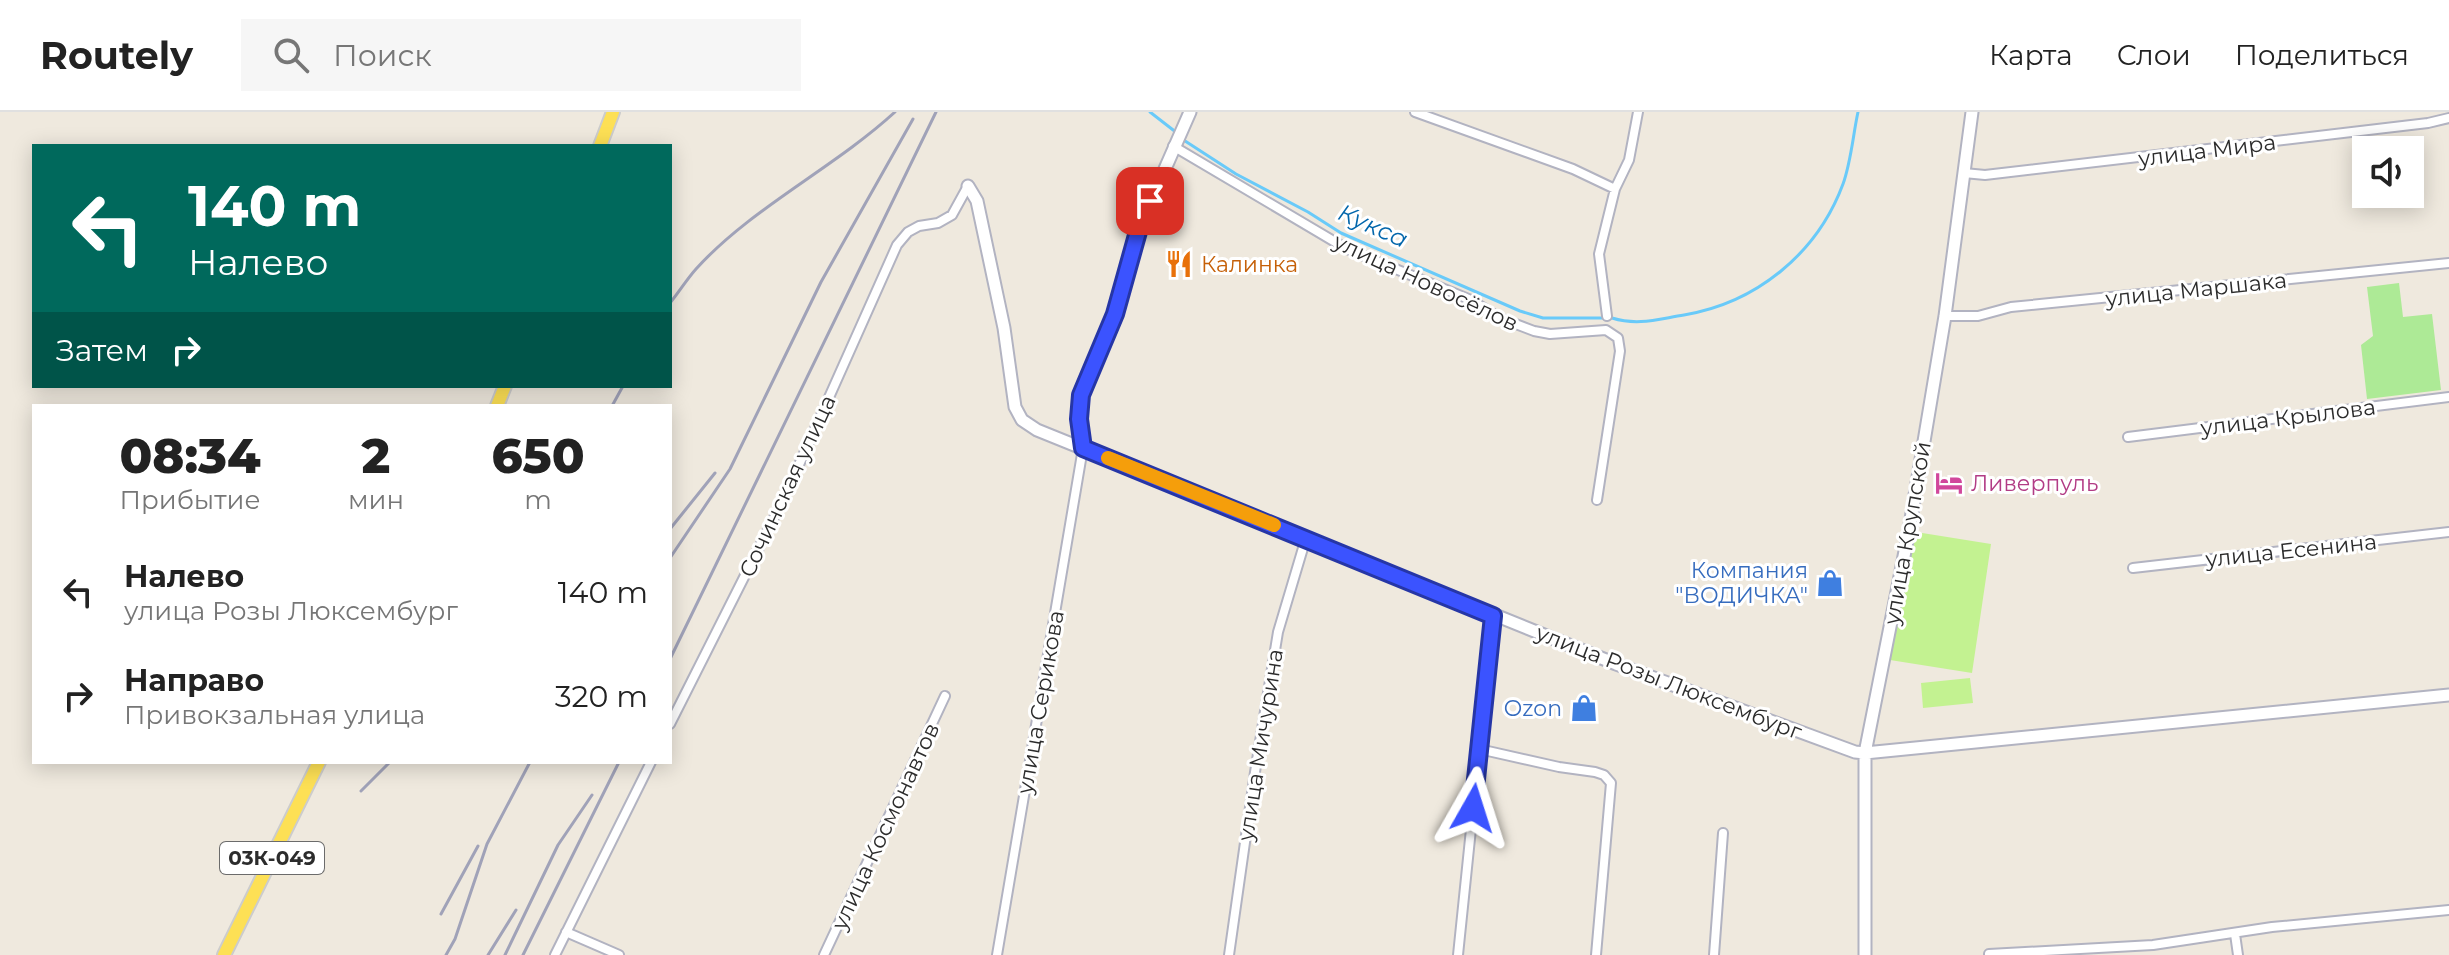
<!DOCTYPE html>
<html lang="ru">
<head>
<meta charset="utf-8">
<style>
  body { margin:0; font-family:Montserrat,sans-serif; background:#f6f6f6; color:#222; height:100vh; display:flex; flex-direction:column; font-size:30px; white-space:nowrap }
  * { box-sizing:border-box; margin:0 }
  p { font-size:26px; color:#767676 }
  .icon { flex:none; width:44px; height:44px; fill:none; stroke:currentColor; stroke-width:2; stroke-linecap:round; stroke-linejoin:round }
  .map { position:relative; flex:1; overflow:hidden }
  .drawer { position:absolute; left:32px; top:292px; width:640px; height:360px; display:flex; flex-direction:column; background:#fff; border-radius:0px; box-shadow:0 4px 20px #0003 }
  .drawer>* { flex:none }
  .top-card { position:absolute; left:32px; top:32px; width:640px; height:244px; border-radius:0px; box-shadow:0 4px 20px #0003; background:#00695c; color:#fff; overflow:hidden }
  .fabs { position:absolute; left:2352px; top:24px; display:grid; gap:16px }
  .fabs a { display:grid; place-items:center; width:72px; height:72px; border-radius:0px; background:#fff; box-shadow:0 4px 20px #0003; font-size:40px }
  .pin { position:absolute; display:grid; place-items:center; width:68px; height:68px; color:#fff; margin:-34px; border-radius:16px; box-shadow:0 4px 12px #0006 }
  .me { position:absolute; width:88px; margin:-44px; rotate:6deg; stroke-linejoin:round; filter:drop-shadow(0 0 6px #0008) }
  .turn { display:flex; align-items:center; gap:28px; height:168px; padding:0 24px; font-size:36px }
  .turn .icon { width:104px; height:104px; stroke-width:2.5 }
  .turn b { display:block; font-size:56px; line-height:68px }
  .then { display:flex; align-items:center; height:76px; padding:0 24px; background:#0003; gap:16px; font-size:30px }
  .eta { display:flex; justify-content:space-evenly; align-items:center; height:136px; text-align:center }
  .eta b { font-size:48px; font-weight:800; line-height:56px }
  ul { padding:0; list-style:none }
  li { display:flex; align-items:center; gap:24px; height:104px; padding:0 24px }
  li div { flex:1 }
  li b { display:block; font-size:30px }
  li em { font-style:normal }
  header { display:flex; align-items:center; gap:48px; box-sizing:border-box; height:112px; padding:0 40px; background:#fff; border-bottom:2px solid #e0e0e0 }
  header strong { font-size:38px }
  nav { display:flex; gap:44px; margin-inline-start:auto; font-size:28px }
  .search { width:560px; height:72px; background:#f6f6f6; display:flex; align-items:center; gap:20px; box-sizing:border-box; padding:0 28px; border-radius:0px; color:#767676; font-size:30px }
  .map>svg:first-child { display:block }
</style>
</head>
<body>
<header>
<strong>Routely</strong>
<div class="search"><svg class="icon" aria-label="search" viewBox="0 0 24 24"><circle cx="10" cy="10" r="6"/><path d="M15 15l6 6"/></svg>Поиск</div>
<nav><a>Карта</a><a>Слои</a><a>Поделиться</a></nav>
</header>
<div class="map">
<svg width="2449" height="843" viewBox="0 0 2449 843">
  <rect width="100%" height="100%" fill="#efe9de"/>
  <path fill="#adea96" d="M2399,171l4,34 29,-3 9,76 -74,9 -6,-54 12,-9 -6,-49z"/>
  <path fill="#c3f291" d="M1916,420l75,12 -19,129 -82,-13z
    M1970,566l3,25 -50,5 -2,-25z"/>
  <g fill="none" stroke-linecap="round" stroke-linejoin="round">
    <path stroke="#69caf9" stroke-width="3" d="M1150,0l27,21
      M1182,27l54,35 72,38 33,21 179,78 23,7h60
      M1612,206c26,8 46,1 72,-3 72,-12 133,-61 159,-131 8,-22 10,-49 15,-72"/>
    <g stroke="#b2b3c1" stroke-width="12">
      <path id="street" d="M1415,0l158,57 42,20
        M1173,34l174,103 124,51 29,18 34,13 16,3 56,-4 12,8 2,13 -23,149
        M1964,61l21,2 443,-52 21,-5
        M1607,204l-8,-62 16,-65 14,-29 9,-48
        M1945,204h33l33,-9 438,-44
        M2128,325l321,-40
        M2133,456l316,-36
        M670,612l115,-228 112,-251 11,-13 11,-6 19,-3 14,-8 16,-29
        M1479,637l80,18 36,5 9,3 7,8 -15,172
        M566,820l53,23
        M2235,822l3,21
        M1989,842l164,-9 119,-18 177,-17
        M555,843l96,-193
        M824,843l121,-259
        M997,843l86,-507
        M1229,843l26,-183 23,-140 28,-94
        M1458,843l35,-339
        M1714,843l9,-122"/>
    </g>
    <g stroke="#b2b3c1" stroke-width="15">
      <path id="secondary" d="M968,74l9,15 27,127 11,79 7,13 15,10 579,234 239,88 10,1 584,-58
        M1083,336l-4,-29 2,-24 34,-81 24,-86 51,-116
        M1865,843v-202l44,-222 36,-215 27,-204"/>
    </g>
    <g stroke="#ccc" stroke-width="16">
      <path id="primary" d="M600,34l13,-34
        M497,294l8,-20
        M224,843l95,-193"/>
    </g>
    <use href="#street" stroke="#fff" stroke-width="8"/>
    <use href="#secondary" stroke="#fff" stroke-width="11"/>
    <use href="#primary" stroke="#fde055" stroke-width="12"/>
    <path stroke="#a0a2b8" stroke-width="3" d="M670,191c9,-11 17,-24 26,-34 55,-61 138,-101 199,-157
      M612,294l11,-20
      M670,417l45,-56
      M670,446l60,-89 91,-187 92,-163
      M670,547l266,-547
      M361,679l29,-29
      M441,802l37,-68
      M446,843l9,-16 32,-95 43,-82
      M488,843l28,-45
      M505,843l53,-110 34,-50
      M523,843l96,-193"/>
  </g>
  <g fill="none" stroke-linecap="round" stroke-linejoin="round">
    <g stroke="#2636a6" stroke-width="20">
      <path id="route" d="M1150,89l-11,27 -24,86 -34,81 -2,24 4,29 410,168 -20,192"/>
    </g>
    <use href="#route" stroke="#3b53ff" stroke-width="14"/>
    <path stroke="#f59e0b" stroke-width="14" d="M1108,346l166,67"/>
  </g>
  <defs>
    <g id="restaurant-bare" transform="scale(2.16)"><path d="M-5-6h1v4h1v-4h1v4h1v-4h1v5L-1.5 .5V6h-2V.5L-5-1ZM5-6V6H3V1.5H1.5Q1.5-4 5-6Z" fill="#e8710a" stroke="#fff" stroke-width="2.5" paint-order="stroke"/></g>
    <g id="hotel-bare" transform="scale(2.16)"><path d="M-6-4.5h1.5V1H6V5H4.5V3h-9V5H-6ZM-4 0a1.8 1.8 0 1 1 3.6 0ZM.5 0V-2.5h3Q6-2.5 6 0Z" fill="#d1479c" stroke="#fff" stroke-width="2.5" paint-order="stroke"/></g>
    <g id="shop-bare" transform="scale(2.16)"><path d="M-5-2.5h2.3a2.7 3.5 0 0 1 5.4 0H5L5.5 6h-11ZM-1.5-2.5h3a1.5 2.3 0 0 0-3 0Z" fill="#3f7fe0" stroke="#fff" stroke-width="2.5" paint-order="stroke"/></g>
  </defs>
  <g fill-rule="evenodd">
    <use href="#restaurant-bare" x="1179" y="152"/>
    <use href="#hotel-bare" x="1949" y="371"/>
    <use href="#shop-bare" x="1830" y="471"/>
    <use href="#shop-bare" x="1584" y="596"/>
  </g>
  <g text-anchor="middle" stroke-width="6" stroke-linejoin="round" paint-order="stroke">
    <rect fill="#fff" stroke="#6b6b6b" stroke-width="2" x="220" y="730" width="104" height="32" rx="6"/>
    <g font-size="20" font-weight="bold" fill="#2c2c2c">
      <text x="272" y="753">03К-049</text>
    </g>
    <g font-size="22" fill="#2c2c2c" stroke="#fff">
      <text transform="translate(2207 38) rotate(-7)" y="8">улица Мира</text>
      <text transform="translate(1426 170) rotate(25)" y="8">улица Новосёлов</text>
      <text transform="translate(2196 177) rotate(-6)" y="8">улица Маршака</text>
      <text transform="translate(2288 305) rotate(-7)" y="8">улица Крылова</text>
      <text transform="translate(787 374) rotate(-65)" y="8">Сочинская улица</text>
      <text transform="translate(1907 421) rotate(-80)" y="8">улица Крупской</text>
      <text transform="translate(2291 438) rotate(-6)" y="8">улица Есенина</text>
      <text transform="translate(1669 570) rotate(21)" y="8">улица Розы Люксембург</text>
      <text transform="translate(1040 590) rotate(-80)" y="8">улица Серикова</text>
      <text transform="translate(1260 633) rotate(-81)" y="8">улица Мичурина</text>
      <text transform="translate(885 714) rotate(-65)" y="8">улица Космонавтов</text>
    </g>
    <g font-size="22" fill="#c56008" stroke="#fff" text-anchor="start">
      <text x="1201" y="160">Калинка</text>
    </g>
    <g font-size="22" fill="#b23c85" stroke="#fff" text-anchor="start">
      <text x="1971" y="379">Ливерпуль</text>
    </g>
    <g font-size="22" fill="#366cbe" stroke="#fff" text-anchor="end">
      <text x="1808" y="466">Компания<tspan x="1808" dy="25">"ВОДИЧКА"</tspan></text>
      <text x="1562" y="604">Ozon</text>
    </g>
    <g font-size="24" font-style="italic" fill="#0266ab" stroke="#fff">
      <text transform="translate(1373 114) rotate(24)" y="8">Кукса</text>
    </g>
  </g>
</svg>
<div class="fabs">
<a><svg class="icon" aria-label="sound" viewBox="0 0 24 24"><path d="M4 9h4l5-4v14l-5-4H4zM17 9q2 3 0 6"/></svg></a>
</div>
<div class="pin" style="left:1150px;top:89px;background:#d93025"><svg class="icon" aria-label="arrive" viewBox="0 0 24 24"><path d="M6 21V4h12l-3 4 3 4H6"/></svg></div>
<svg class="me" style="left:1473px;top:696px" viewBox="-20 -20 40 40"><path d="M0-17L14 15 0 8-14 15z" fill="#3b53ff" stroke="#fff" stroke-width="4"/></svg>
<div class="top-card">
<div class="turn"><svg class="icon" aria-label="left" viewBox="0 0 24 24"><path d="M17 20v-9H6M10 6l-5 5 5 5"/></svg><div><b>140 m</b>Налево</div></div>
<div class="then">Затем<svg class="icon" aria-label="right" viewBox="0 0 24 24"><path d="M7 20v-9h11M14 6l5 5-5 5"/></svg></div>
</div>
<section class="drawer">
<div class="eta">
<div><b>08:34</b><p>Прибытие</p></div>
<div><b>2</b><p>мин</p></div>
<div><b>650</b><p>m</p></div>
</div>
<ul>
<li><svg class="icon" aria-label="left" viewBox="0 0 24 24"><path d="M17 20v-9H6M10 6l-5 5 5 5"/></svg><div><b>Налево</b><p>улица Розы Люксембург</p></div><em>140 m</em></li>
<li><svg class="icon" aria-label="right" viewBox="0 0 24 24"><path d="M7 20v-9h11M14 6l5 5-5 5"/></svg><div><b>Направо</b><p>Привокзальная улица</p></div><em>320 m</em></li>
</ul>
</section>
</div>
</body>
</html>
